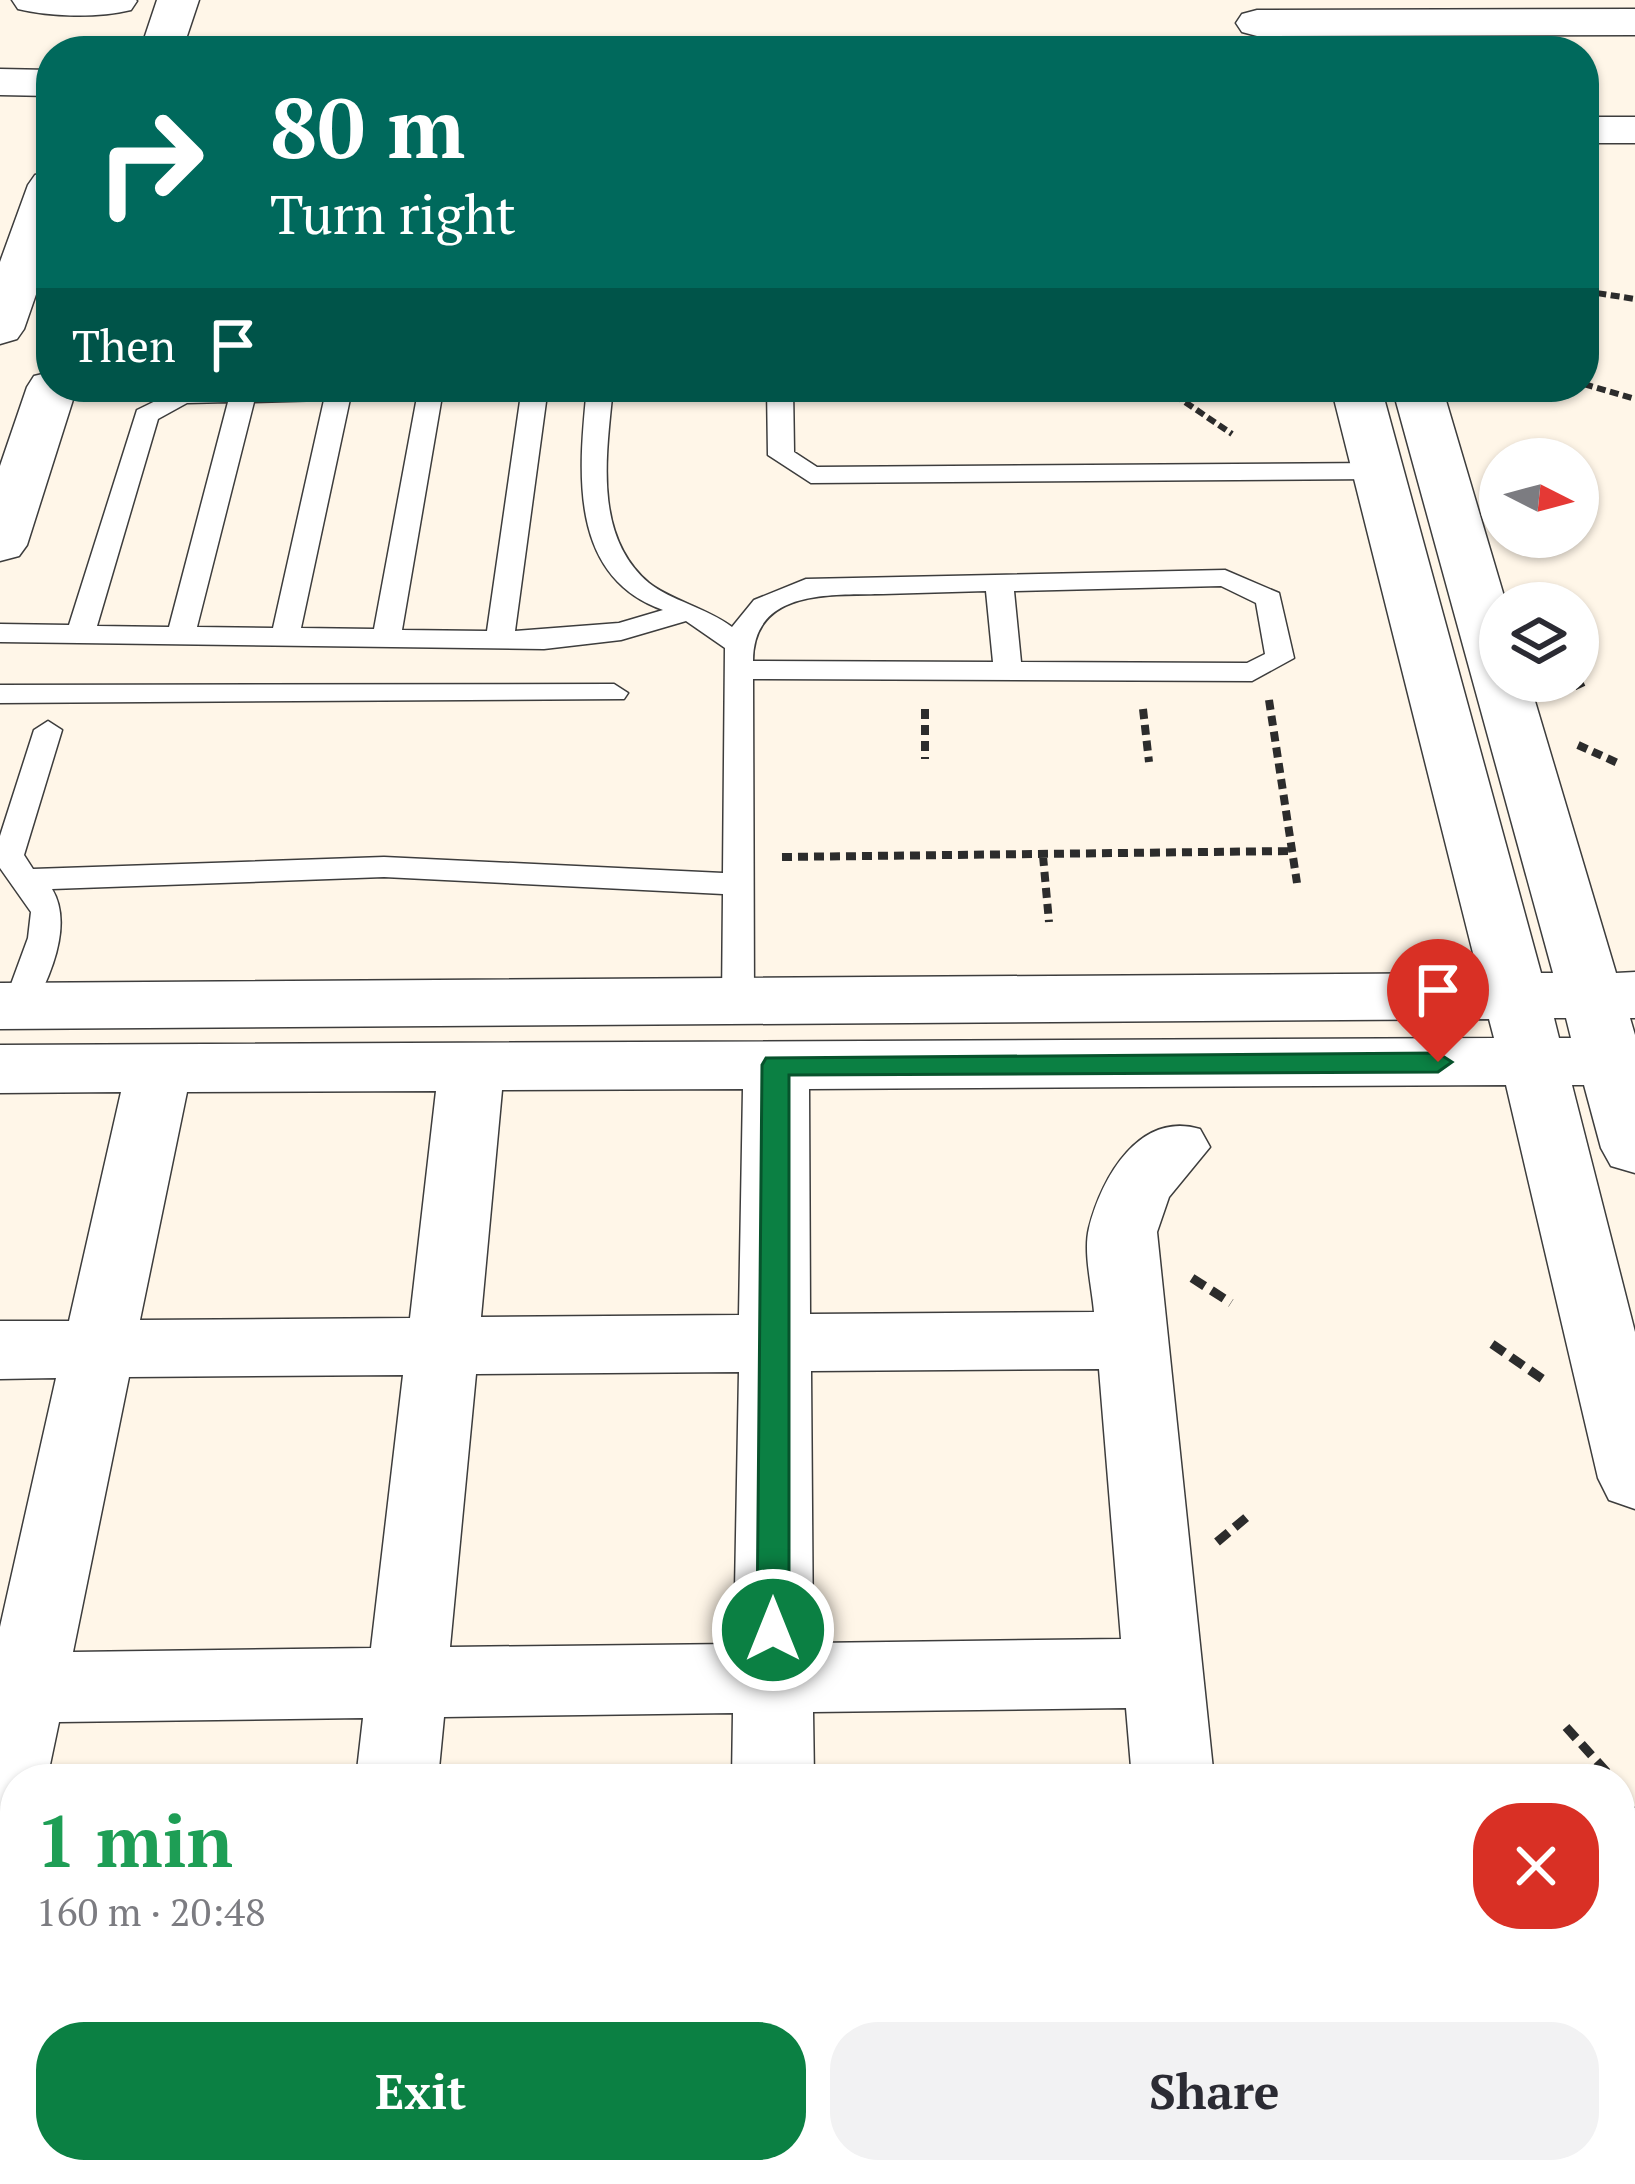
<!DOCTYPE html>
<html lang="en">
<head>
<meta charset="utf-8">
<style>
  body { margin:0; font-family:"PT Serif",serif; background:#f2f2f3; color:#2b2b33; height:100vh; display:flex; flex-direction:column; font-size:45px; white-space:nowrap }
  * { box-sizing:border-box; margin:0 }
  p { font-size:39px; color:#7c7c81 }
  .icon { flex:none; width:66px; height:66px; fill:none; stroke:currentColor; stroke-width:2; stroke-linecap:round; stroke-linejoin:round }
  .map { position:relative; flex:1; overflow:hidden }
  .drawer { position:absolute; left:0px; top:1764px; width:1635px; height:420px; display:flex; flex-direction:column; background:#fff; border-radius:48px 48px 0 0; box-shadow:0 3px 9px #0004 }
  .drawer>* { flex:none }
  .banner { position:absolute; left:36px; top:36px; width:1563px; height:366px; border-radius:48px; box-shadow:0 3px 9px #0004; background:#00695c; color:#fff; overflow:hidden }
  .needle { width:78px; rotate:96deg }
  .controls { position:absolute; left:1479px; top:438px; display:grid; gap:24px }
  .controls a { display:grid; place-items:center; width:120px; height:120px; border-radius:50%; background:#fff; box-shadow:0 3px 9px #0004; font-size:60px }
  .pin { position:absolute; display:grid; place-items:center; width:102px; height:102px; color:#fff; margin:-123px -51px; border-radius:50% 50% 50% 0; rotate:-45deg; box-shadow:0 0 12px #0007 }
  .pin .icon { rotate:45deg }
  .me { position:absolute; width:132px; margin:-66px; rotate:0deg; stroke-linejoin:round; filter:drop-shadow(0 0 9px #0008) }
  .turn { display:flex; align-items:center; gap:42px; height:252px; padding:0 36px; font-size:54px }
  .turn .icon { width:156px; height:156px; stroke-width:2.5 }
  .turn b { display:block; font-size:84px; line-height:102px }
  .then { display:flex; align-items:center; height:114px; padding:0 36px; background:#0003; gap:24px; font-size:45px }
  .round { display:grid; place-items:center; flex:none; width:126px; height:126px; border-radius:48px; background:#f2f2f3 }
  .overview { display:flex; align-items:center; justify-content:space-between; height:204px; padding:0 36px }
  h1 { font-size:72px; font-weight:700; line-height:90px; color:#1e9e55 }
  .action { display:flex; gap:24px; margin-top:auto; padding:24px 36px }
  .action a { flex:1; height:138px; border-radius:48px; background:#0b8043; color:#fff; font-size:48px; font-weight:700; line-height:138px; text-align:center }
  .action a+a { background:#f2f2f3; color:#2b2b33 }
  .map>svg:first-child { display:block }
</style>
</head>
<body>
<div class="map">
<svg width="1635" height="2184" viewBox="0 0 1635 2184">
  <rect width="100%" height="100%" fill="#fff6e8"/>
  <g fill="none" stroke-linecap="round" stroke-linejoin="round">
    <g stroke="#3d3d3d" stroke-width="3">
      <path id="service" d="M235,387h287l-13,8 -67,1 -40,234 85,1 35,-244h26l-33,244 104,-8 44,-13c-96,-34 -84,-141 -76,-223h26c-6,65 -21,148 36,196 21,17 58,25 83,44l22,-27 52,-21 419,-9 54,23 15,65 -42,23 -499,-2 1,323 -5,8h-22l-5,-8 1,-108 -339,-17 -332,12c22,36 -3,91 -22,125h-22l-5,-8 25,-68 3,-26 -31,-44v-32l34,-106 14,-9 14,9 -38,125 9,14 351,-12 339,16 2,-225 -39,-27 -65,19 -77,9 -544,-7v-18l69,1 68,-215 45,-22zM417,397l-43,232 -73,-1 49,-229zM324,400l-51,228 -76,-1 57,-225zM228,402l-59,225 -72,-1 61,-207 29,-16zM1221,586l35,17 9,51 -18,9 -226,-1 -7,-71zM986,591l7,71 -240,-1c0,-72 77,-66 130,-67 34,-1 69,-2 103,-3z
        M767,387h26l1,65 23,15 561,-4 13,8 -13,8 -567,4 -43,-28z
        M614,684l14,9 -4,6 -624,4v-18z"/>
    </g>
    <g stroke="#3d3d3d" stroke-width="3">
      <path id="minor" d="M12,0h124l1,1 -6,9c-33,8 -80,7 -113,-1z
        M157,0h42l-17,51h-42z
        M1635,9v26l-378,1 -15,-4 -6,-9 6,-9 15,-4z
        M0,69l51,1v26l-51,-1z
        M1584,117h51v26h-51z
        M51,171v80l-27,78 -7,10 -17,5v-82l28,-77 7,-10z
        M51,372v15h26l-50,158 -8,11 -19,5v-95l27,-79 7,-11z
        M1331,387h50l160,586h12l-161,-586h50l64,216h-6v78h29l87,292 19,-1v46h-5l5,17v138l-24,-7 -10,-18 -17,-63h-12l63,247v177l-26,-9 -11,-22 -92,-393 -697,4 1,225 284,-2c-2,-25 -11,-60 -5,-84 13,-52 51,-117 111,-99l10,18 -41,50 -12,35 57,547h-82l-6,-71 -313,4 1,67h-82l1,-66 -289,4 -6,62h-82l7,-61 -304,4 -12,57h-32v62l-15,5v-219l56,-249 -56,1v-58h69l52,-229 -121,1v-48l1494,-7 -5,-19 -1489,10v-46l1478,-10zM1554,1018h12l5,20h-12zM743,1089l-4,226 -258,2 21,-227zM436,1091l-26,227 -270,2 47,-228zM1099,1369l22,270 -308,4 -2,-272zM739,1372l-5,272 -284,3 26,-273zM403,1375l-32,273 -298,4 56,-275z
        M1620,1808h15v76h-15z
        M0,2015h15v86h-15z
        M311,2169h90l-1,15h-90z
        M727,2169h90v15h-90z
        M1164,2169h90l1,15h-90z"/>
    </g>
    <path stroke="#2c2c2c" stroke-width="6" stroke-dasharray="9 4.5" stroke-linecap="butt" d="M1584,291l51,8
      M1584,384l51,15
      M1163,387l69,47
      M1533,537l6,2"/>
    <path stroke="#2c2c2c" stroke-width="8" stroke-dasharray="10 6" stroke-linecap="butt" d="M1560,693l26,-12
      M1269,700l28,183
      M925,709v50
      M1143,709l6,53
      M1578,745l42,19
      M1043,856l6,66
      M782,857l510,-6"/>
    <path stroke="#2c2c2c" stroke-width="9" stroke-dasharray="15 8" stroke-linecap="butt" d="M1192,1278l39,25
      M1492,1344l52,36
      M1217,1542l31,-26
      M1566,1727l47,52"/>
    <use href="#service" fill="#fff" fill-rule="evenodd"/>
    <use href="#minor" fill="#fff" fill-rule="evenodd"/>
  </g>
  <path fill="#0b8043" stroke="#07532c" stroke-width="3" d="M1438,1053l14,9 -14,10 -649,3v555l-4,9 -12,5 -11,-5 -5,-9 5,-565 4,-7z"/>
</svg>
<div class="controls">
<a><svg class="needle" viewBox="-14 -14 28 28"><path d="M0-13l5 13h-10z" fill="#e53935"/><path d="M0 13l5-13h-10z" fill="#7c7c81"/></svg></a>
<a><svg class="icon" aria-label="layers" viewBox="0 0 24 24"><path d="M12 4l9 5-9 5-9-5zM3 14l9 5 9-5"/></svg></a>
</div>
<div class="pin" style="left:1438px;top:1062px;background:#d93025"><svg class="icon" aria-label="arrive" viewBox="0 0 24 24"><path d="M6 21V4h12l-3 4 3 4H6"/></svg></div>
<svg class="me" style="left:773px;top:1630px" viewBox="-20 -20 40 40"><circle r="17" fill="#0b8043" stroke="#fff" stroke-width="3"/><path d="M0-11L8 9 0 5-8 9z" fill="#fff"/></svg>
<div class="banner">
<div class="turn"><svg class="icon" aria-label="right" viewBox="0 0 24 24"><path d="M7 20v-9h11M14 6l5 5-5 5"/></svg><div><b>80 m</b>Turn right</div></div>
<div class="then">Then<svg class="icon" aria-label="arrive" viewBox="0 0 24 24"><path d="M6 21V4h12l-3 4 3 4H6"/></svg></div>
</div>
<section class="drawer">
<div class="overview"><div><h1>1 min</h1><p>160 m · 20:48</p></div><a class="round" style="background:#d93025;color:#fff"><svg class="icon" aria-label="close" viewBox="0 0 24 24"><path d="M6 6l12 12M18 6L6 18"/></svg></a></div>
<div class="action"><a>Exit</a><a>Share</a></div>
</section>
</div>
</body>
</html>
